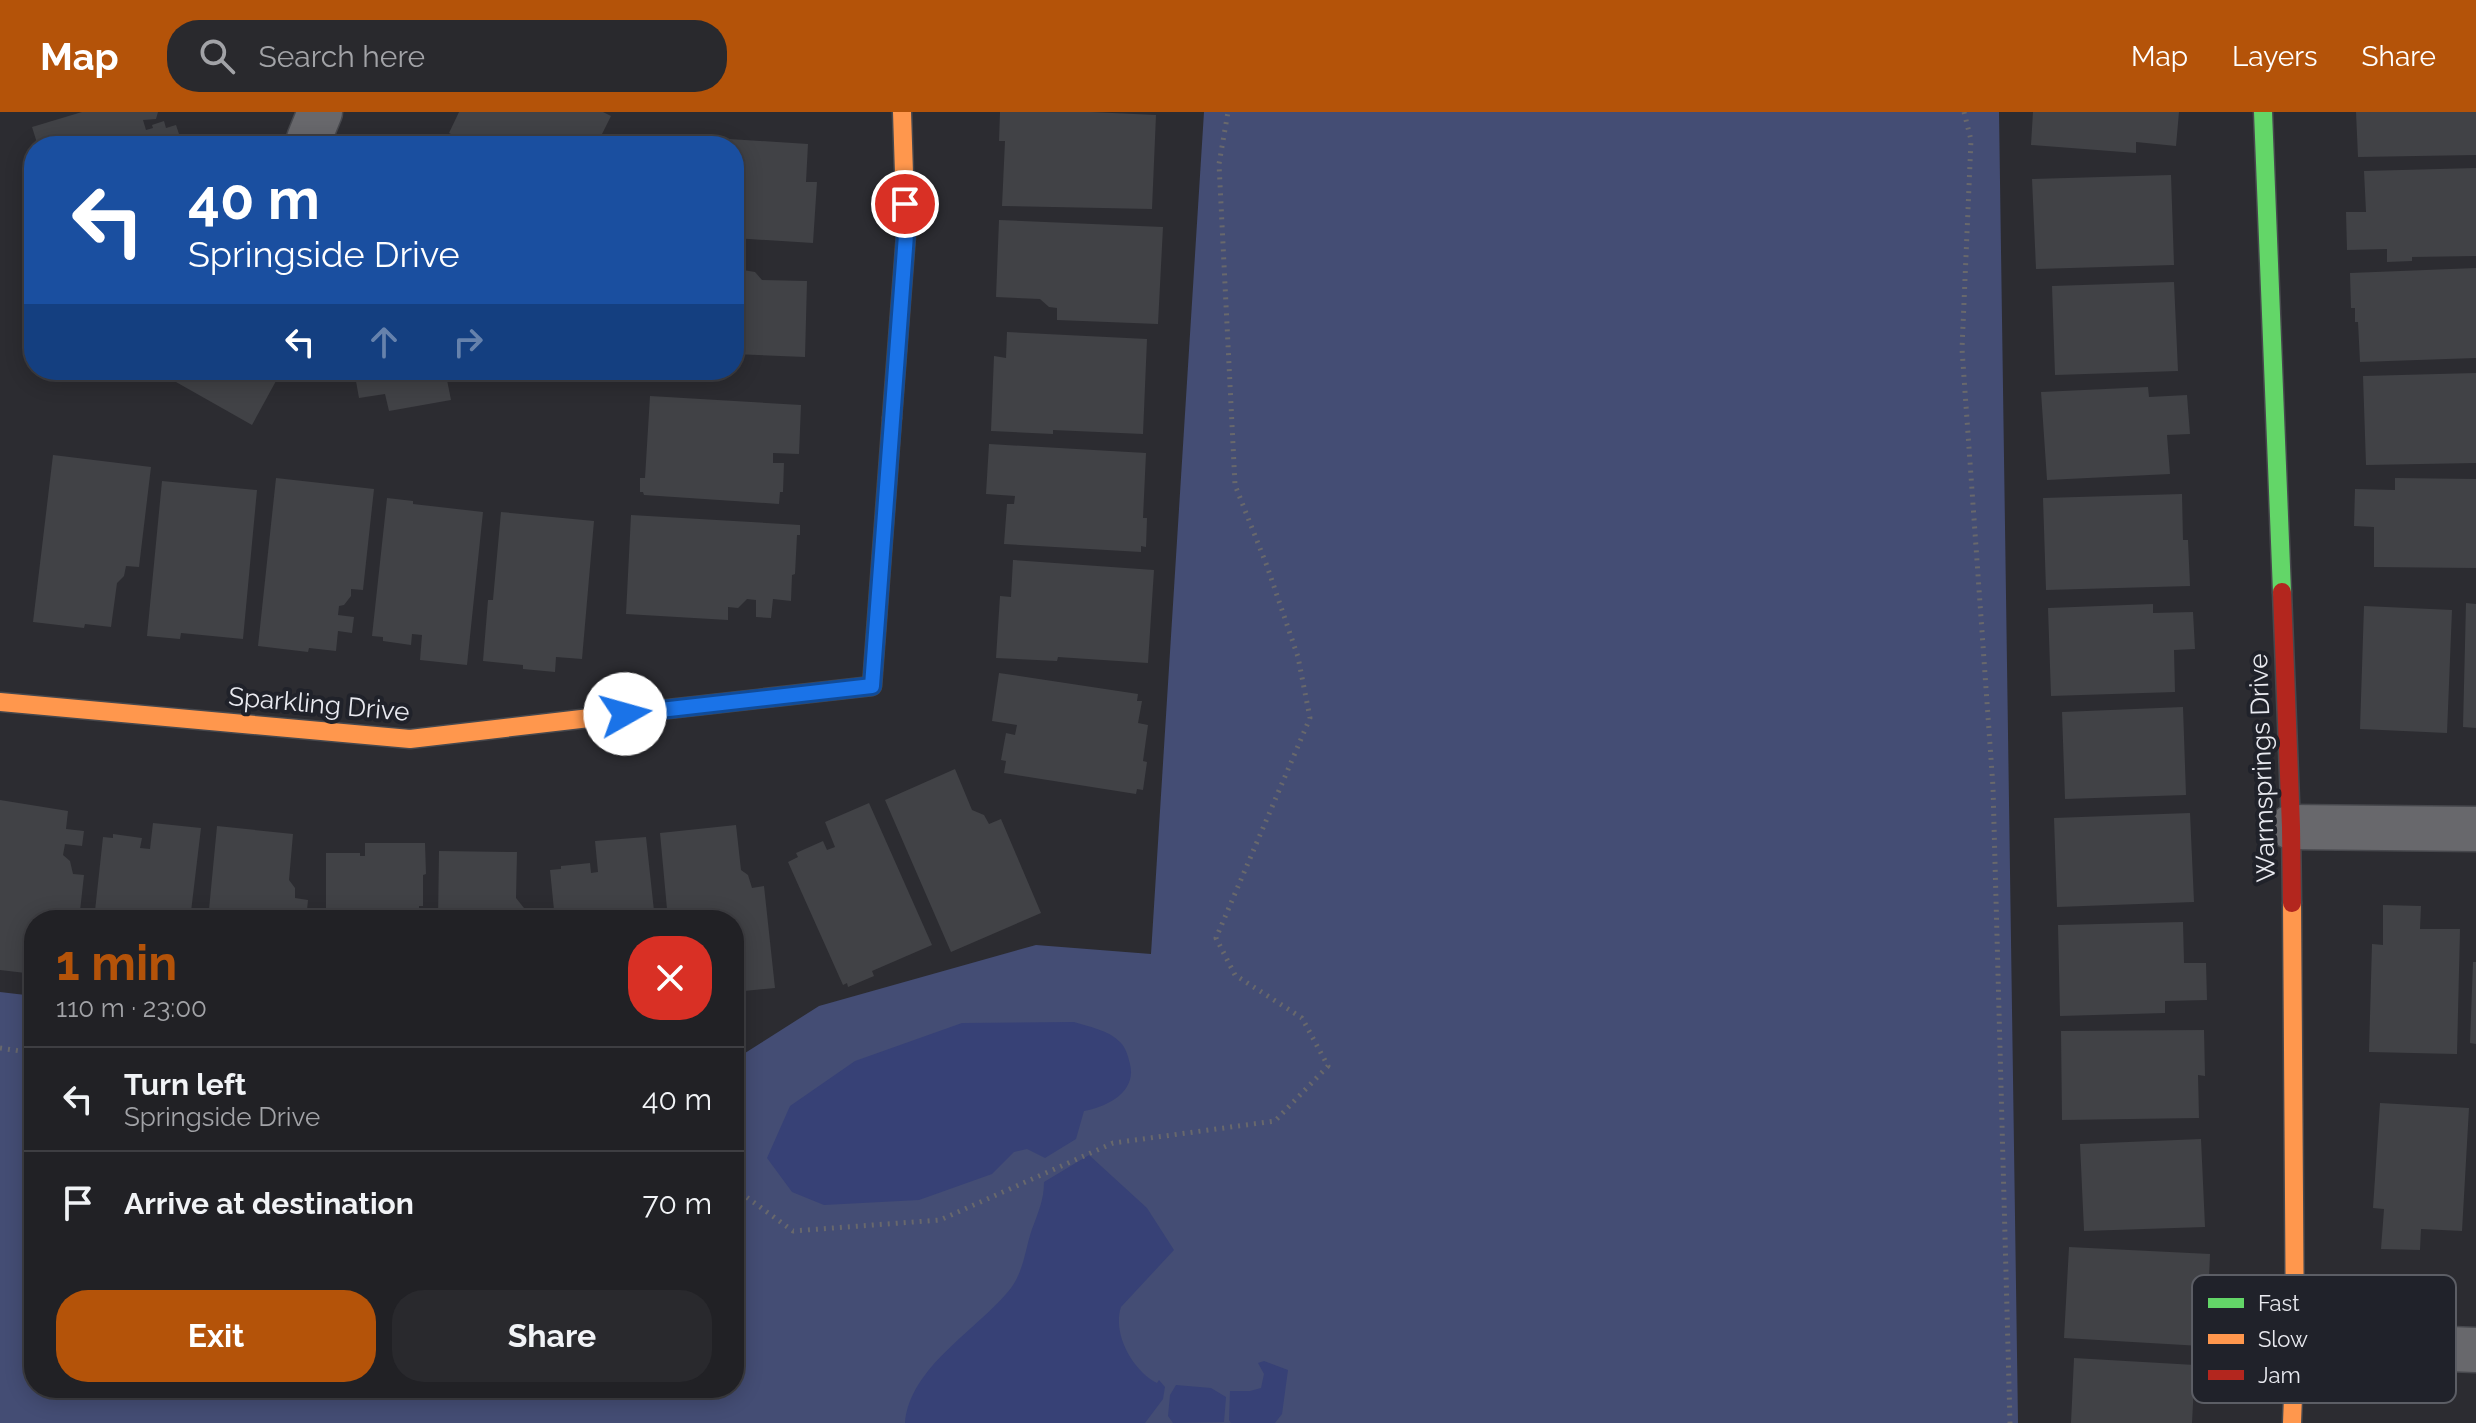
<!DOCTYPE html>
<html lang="en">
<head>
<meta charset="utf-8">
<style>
  body { margin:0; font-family:Raleway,sans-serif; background:#29292d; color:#f1f3f6; height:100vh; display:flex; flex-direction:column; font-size:30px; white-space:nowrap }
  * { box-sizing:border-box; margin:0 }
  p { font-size:26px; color:#a2a3a7 }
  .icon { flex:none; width:44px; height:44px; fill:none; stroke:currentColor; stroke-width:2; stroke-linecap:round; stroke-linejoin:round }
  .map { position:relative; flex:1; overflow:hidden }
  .sheet { position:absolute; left:24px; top:798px; width:720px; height:488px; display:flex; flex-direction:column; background:#212125; border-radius:32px; box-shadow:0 4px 20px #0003,0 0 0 2px #3e3e42 }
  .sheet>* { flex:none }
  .guide { position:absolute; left:24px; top:24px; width:720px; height:244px; border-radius:32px; box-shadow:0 4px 20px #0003,0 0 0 2px #3e3e42; background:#1a4fa0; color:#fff; overflow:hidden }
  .pin { position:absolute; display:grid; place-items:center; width:68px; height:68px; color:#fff; margin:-34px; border:4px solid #fff; border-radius:50%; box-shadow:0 2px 8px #0007 }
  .me { position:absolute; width:88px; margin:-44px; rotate:83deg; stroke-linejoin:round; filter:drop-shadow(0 0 6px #0008) }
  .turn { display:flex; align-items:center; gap:28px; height:168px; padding:0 32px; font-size:36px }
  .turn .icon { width:104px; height:104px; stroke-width:2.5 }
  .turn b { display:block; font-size:56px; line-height:68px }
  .lanes { display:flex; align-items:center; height:76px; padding:0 32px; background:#0003; justify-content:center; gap:40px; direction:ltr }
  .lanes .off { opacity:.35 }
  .round { display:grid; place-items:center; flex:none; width:84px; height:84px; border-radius:32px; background:#29292d }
  .summary { display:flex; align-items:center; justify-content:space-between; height:136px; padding:0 32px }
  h1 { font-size:48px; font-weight:700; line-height:60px; color:#b45309 }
  .action { display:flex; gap:16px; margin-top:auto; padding:16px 32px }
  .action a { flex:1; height:92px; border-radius:32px; background:#b45309; color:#fff; font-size:32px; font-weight:700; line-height:92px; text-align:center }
  .action a+a { background:#29292d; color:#f1f3f6 }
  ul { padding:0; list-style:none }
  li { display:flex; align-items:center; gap:24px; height:104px; padding:0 32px; border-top:2px solid #3e3e42 }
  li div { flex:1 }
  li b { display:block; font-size:30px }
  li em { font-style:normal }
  header { display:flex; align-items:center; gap:48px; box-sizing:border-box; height:112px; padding:0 40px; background:#b45309; color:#fff }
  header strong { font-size:38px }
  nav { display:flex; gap:44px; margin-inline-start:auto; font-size:28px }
  .search { width:560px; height:72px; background:#29292d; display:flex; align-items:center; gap:20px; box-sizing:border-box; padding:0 28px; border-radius:32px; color:#a2a3a7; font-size:30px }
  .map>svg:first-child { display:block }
</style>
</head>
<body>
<header>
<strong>Map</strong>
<div class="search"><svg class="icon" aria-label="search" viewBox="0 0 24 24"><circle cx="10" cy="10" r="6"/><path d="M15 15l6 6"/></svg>Search here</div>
<nav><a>Map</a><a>Layers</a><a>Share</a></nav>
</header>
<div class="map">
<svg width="2476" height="1311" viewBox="0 0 2476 1311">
  <rect width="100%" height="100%" fill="#2c2c31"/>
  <path fill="#444d74" d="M1204,0h795l19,1311h-2018v-431l34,4v392h700v-328l85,-54 217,-61 115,9z"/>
  <path fill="#374176" d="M1074,910c15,5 35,8 46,20 6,6 8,14 10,22 7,28 -23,43 -46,47l-8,28 -31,19 -18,-9 -13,3 -22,22 -73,26 -95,5 -32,-13 -25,-34 23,-52 65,-45 107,-38z
    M1089,1043l58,53 27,42 -53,57c-9,27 12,64 36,76l2,-3 6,7 -2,12 -18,24h-240c5,-57 73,-93 106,-135 13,-18 14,-38 21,-59 6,-16 12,-29 12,-47z
    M1264,1249l24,9 -6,44 -7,9h-44l-2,-3 1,-29h20l11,-3 3,-14 -6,-11z
    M1176,1273l35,3 15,9 -2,25 -51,1 -5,-7 2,-21z"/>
  <path fill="#414246" d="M82,0h76l-2,7 -13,1 3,10 7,-2 -1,-3 12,-4 2,7 10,-3 7,21h-145l-6,-19z
    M459,0h144l8,4 -15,30h-121l-26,-13z
    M1000,0h91l65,3 -4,94 -150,-3 3,-65h-6z
    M2033,0h146l-3,34 -40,-4v11l-105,-8z
    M2356,0h120v43l-118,2z
    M667,23l141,9 -2,38h11l-4,61 -79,-5v-92h-68z
    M2476,56v88l-64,1v4l-25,1v-13l-40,1 -1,-38h20l-2,-41z
    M2171,63l3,90 -138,4 -4,-90z
    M999,108l164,7 -5,97 -101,-4v-12l-8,-1 -9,-8 -44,-2z
    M734,145h10l-1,13 12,2 7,8 45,1 -2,76 -71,-3z
    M2476,156v90l-116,4 -2,-40h-3v-14h-4l-1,-35z
    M2174,170l4,89 -123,4 -3,-89z
    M1007,220l140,7 -4,95 -90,-4v4l-62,-3 3,-75 12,2z
    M183,258h99l-30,55 -76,-43z
    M354,258h91l6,30 -62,11 -4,-17 -26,4z
    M2476,261v90l-110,2 -3,-89z
    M2148,275l1,10 38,-2 3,39 -23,1 3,39 -123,6 -6,-88z
    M650,284l151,9 -2,49 -26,-1v10h11l-1,29h-3l-1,12 -135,-9 -1,-3h-3v-14h5z
    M989,332l157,9 -3,65h4l-1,29 -5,-1v6l-137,-8 3,-40h7l1,-8 -29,-2z
    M53,343l98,12 -12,100 -13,-1 -2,10 -7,7 -6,44 -26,-3 -1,4 -51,-6z
    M276,366l98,11 -11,101 -12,-1v7l-7,9 -5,1 -1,9 16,2 -2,16 -14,-2 -2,20 -27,-3 -1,4 -50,-6z
    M2395,366l81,1v89l-102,-1v-40l-20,-1 1,-37 40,1z
    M162,369l95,9 -14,149 -62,-6 -1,6 -33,-3z
    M2182,382l1,46h5l2,46 -144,4 -3,-92z
    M387,386l26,3v3l70,8 -16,153 -47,-5 2,-25 -10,-1 -1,11 -28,-4v-4l-11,-1z
    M501,400l93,9 -12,138 -26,-2 -1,15 -32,-3v-4l-40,-4 5,-61h5z
    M631,403l169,10v10h-3l-2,39 -3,1 -1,26 -18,-2 -2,19 -15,-1v-17l-9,-1 -9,9 -10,-1v13l-102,-6z
    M1013,448l141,10 -6,93 -90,-6 -1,4 -61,-3 4,-62 11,1z
    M2466,491l10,1v124l-13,-1z
    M2153,492v9l40,-1 2,37 -21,1 1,42 -124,4 -3,-88z
    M2364,494l88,4 -5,123 -87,-4z
    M999,561l139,21 -1,7h5l-4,22 10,2 -5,36 4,1 -4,28 -6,-1 -1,5 -132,-21 2,-12 -5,-1 5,-27 9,2 2,-10 -25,-4z
    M2183,595l3,88 -121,4 -3,-87z
    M955,657l17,41 12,5 5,9 12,-5 40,94 -90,39 -66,-152z
    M0,688l68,11 -2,18 18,2 -2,15 -17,-2 -2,11 7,6 3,13 11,1 -5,45h-45v54l-34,-4z
    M869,691l63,142 -60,26 2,5 -26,11 -1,-4 -4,2 -55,-123 10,-5 -2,-4 27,-12 4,9 8,-3 -10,-25z
    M2190,701l4,89 -137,5 -3,-89z
    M153,711l48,5 -11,92h-96l9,-83 10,1v-4l29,4 -2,10 10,1z
    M736,713l5,45 7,5 4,13 12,-2 11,102 -41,4v-72h-66l-8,-87z
    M217,714l76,8 -4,46 6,8v10l13,2 -2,20h-98z
    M646,725l9,83h-100l-5,-50 11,-1v-3l29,-3 1,10 7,-1 -3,-31z
    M365,731h60l1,31 -3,1v31h-4v14h-93v-67h34v3h5z
    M439,739l78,1 -1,46 8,10 -2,8h14v4h-98z
    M2383,793l38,1 -1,23h40l-3,125 -88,-2 3,-108 11,1z
    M2183,810l1,41h22l1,37 -42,1v12l-105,3 -2,-91z
    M2473,850h3v82l-6,-1z
    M2204,918l1,46 -7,-1 1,43 -137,2 -1,-89z
    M2380,991l89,5 -7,123 -41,-2 -1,21 -39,-1 3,-40 -11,-1z
    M2201,1027l4,88 -121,4 -4,-87z
    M2069,1135l141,7 -2,48 -5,1 -2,43 -137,-8z
    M2074,1246l121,7 -3,58h-121z"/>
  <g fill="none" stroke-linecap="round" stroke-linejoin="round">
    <g stroke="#47484d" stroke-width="47">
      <path id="street" d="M309,27l11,-27
        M2291,715l185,2
        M2295,1231l181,7"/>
    </g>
    <g stroke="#47484d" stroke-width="21">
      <path id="fast" d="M2263,0l19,480"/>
    </g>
    <g stroke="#47484d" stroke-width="21">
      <path id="slow" d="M892,306l14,-183 -4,-123
        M0,590l410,37 214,-25
        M2292,791l3,440 -3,80"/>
    </g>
    <g stroke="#47484d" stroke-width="21">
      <path id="jam" d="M2282,480l9,235 1,76
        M624,602l248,-28 20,-268"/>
    </g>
    <path stroke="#68686c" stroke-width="5" stroke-dasharray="2 6" stroke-linecap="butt" d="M1964,0l7,28 -9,209 31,438 17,636
      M0,936l34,5
      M734,1076l59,43 147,-11 173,-77 162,-22 53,-55 -26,-48 -67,-43 -19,-37 94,-220 -12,-61 -31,-91 -32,-81 -16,-321 9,-52"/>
    <use href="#street" stroke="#68686c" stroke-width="44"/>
    <use href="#fast" stroke="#63d668" stroke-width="18"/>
    <use href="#slow" stroke="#ff974d" stroke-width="18"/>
    <use href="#jam" stroke="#b3261e" stroke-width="18"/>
  </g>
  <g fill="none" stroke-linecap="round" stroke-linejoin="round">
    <g stroke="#114b97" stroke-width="20">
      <path id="route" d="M625,602l247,-28 34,-451 -1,-31"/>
    </g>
    <use href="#route" stroke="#1a73e8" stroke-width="14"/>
  </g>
  <g text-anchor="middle" stroke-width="8" stroke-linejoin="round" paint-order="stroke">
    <g font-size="26" fill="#e9eaf0" stroke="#20222a">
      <text transform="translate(319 592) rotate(5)" y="9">Sparkling Drive</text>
      <text transform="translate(2262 656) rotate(-92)" y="9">Warmsprings Drive</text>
    </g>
  </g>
  <rect x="2192" y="1163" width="264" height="128" rx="12" fill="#20222a" stroke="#5c5e65" stroke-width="2"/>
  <rect x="2208" y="1186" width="36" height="10" fill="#63d668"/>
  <rect x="2208" y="1222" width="36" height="10" fill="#ff974d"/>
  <rect x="2208" y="1258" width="36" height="10" fill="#b3261e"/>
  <g font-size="22" fill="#e9eaf0">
    <text x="2258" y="1199">Fast</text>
    <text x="2258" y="1235">Slow</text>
    <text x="2258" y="1271">Jam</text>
  </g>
</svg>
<div class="pin" style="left:905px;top:92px;background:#d93025"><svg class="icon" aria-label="arrive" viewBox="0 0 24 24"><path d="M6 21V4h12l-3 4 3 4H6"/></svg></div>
<svg class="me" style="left:625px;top:602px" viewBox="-20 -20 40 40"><circle r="19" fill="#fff"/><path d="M0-13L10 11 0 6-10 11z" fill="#1a73e8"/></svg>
<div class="guide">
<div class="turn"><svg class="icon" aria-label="left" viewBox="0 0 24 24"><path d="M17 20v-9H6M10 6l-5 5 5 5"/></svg><div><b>40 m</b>Springside Drive</div></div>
<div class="lanes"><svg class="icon" aria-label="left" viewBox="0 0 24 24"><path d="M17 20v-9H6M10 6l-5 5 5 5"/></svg><svg class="icon off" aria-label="ahead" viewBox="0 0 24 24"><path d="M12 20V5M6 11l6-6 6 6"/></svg><svg class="icon off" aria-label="right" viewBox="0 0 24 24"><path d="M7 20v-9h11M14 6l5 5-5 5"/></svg></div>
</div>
<section class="sheet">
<div class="summary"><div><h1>1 min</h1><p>110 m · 23:00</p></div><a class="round" style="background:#d93025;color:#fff"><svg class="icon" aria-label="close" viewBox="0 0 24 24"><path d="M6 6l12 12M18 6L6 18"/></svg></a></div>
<ul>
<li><svg class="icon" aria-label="left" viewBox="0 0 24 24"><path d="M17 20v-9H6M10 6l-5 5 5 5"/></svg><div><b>Turn left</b><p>Springside Drive</p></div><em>40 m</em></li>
<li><svg class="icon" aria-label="arrive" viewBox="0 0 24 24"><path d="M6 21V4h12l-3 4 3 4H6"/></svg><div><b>Arrive at destination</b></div><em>70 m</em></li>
</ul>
<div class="action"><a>Exit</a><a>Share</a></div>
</section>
</div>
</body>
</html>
